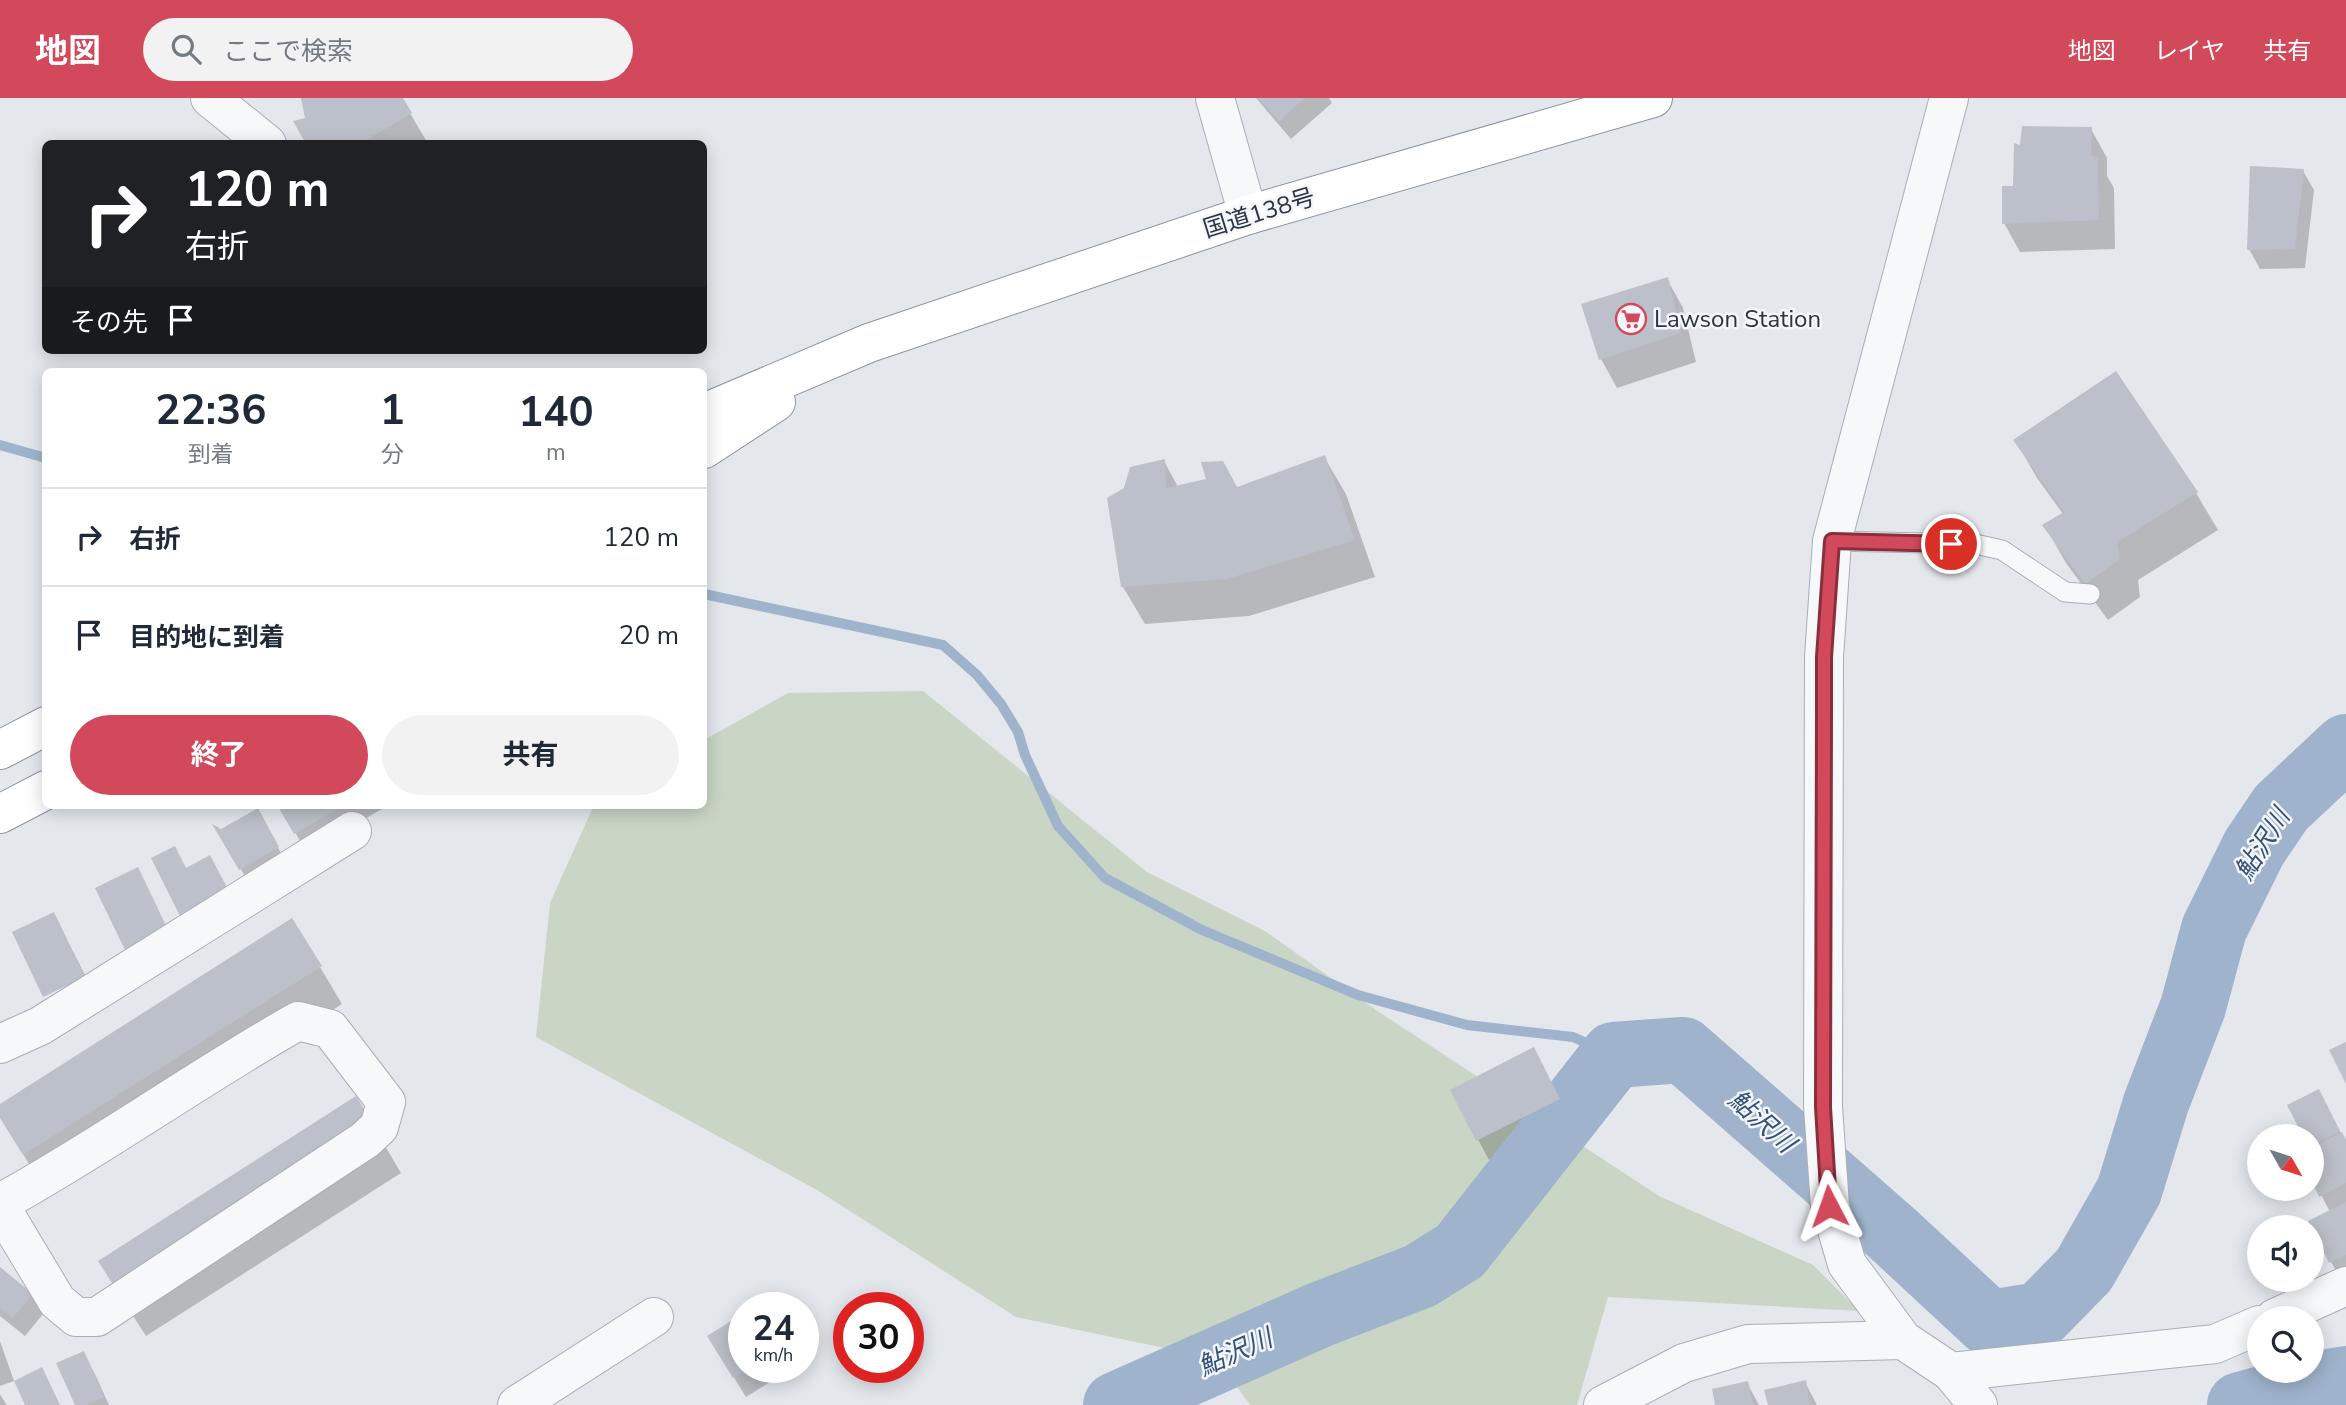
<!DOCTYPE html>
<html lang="ja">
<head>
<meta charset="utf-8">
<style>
  body { margin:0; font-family:"Nunito Sans","Noto Sans JP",sans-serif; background:#f2f2f3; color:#1f2937; height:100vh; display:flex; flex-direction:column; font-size:26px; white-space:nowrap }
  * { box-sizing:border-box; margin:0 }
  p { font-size:23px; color:#747a83 }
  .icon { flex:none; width:38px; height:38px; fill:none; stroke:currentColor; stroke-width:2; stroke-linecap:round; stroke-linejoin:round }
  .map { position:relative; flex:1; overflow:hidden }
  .details { position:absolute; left:42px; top:270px; width:665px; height:441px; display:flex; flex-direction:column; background:#fff; border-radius:10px; box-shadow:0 4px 18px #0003 }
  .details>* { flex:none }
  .hud { position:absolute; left:42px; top:42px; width:665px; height:214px; border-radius:10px; box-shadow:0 4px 18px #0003; background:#202124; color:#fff; overflow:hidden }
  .needle { width:46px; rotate:129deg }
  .controls { position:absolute; left:2247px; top:1026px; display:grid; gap:14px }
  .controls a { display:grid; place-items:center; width:77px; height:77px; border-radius:50%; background:#fff; box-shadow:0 4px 18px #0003; font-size:35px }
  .speed { position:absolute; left:728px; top:1194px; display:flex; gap:14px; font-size:35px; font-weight:700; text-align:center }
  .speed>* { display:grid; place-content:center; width:91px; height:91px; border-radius:50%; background:#fff; box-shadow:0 4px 18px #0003; line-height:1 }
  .speed small { font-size:18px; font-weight:400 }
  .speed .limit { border:10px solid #d22; background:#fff; color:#111 }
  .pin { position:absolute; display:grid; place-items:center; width:60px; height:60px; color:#fff; margin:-30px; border:4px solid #fff; border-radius:50%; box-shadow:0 2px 7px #0007 }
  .me { position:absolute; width:77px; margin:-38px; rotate:356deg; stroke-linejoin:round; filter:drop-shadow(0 0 5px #0008) }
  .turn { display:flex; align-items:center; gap:24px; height:147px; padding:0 28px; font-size:32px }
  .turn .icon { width:91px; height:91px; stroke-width:2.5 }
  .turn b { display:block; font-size:49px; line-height:60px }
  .then { display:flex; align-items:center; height:66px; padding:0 28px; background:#0003; gap:14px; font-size:26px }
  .eta { display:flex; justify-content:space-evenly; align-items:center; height:119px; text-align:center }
  .eta b { font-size:42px; font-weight:700; line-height:49px }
  .cta { display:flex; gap:14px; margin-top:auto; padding:14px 28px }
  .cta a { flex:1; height:80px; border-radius:42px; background:#d1495b; color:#fff; font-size:28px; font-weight:700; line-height:80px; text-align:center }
  .cta a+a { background:#f2f2f3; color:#1f2937 }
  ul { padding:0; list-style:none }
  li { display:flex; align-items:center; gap:21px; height:98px; padding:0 28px; border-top:2px solid #e0e1e3 }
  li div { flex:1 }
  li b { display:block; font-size:26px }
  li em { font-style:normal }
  header { display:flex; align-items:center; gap:42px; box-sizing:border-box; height:98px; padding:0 35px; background:#d1495b; color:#fff }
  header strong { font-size:33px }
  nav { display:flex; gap:38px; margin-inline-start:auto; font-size:24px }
  .search { width:490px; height:63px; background:#f2f2f3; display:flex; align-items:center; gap:18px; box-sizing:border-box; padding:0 24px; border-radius:38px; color:#747a83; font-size:26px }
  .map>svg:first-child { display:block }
</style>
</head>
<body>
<header>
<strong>地図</strong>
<div class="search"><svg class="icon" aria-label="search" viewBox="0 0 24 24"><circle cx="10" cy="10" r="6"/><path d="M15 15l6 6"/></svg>ここで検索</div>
<nav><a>地図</a><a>レイヤ</a><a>共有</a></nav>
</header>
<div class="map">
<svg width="2346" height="1307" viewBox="0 0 2346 1307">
  <rect width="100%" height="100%" fill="#e4e7ec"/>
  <path fill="#c9d6c5" d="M923,593l224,181 118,59 111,79 283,186 154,69 46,46 -251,-14 -31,108h-327l-33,-46 -201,-42 -199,-127 -281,-153 14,-134 44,-98h110v-65l84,-47z"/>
  <path fill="#0003" d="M302,0h99l26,44 -119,2 -1,-25z
    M1256,0h73l3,5 -41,36z
    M2091,31l16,29v18l7,12 1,61 -95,3 -16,-29 11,-35 6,-40z
    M2303,73l11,19 -9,78 -45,1 -11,-20z
    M1667,181l16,29 13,54 -79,26 -16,-29z
    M2016,343l180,52 22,37 -80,50 2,17 -32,23 -42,-57 -21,-37 18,-12 -26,-36z
    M1324,359l22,37 29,83 -126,39 -104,8 -22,-37 41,-126 14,26 59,2z
    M278,707h102l2,4 -75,43z
    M257,713l32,56 -37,21 -35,-59 4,2z
    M54,816l31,61 -41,20z
    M320,869l22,37 -296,188 -46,-76v-10z
    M1544,971l26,49 -81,42 -37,-69z
    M2329,1013l17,31v137l-4,2 -11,-19 -1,-50 -18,-35v-41z
    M384,1046l17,29 -255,163 -29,-45z
    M0,1172l31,25 12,19 -18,22 -25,-20z
    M0,1243l14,40 -14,5z
    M83,1255l11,19 15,33h-32z
    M720,1257l24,12h39l3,5 -40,25z
    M1805,1284l12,23h-47z
    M1747,1285l12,22h-42z
    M0,1296l6,10 1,1h-7z"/>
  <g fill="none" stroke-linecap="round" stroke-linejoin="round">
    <path stroke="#9fb4cc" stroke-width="10" d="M0,347l46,13
      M704,496l239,51 34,30 24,29 17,28 7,23 33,71 47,52 97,52 156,65 109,30 106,12 41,18"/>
    <path stroke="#9fb4cc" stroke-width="66" d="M1116,1307l203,-90 101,-39 40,-25 154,-196 69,-5 210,184 96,89 51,-8 44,-45 45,-79 27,-88 37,-96 21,-78 40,-81 27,-40 65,-61
      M2240,1307l72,-20 34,-6"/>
  </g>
  <path fill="#bbc0ca" d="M301,0h102l9,15 -52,31h-54l-13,-23 12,-3z
    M1258,0h47l-26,23z
    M2022,28l70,1 -1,28 7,3 1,62 -97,4v-38h11l1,-43 6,2z
    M2250,68l54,3 -9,80 -48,1z
    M1668,179l13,56 -82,27 -18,-56z
    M2116,273l82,121 -81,50 3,17 -35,25 -43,-59 22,-13 -51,-72z
    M1325,357l30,85 -128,39 -106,8 -14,-89 17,-10 6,-21 35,-8 1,29 40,-9 -5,-17 22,-1 14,26z
    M277,707h68l-51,29z
    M258,710l21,39 -40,23 -27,-46 9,5z
    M175,748l11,22 24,-13 21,40 -49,25 -31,-62z
    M138,769l31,65 -43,20 -31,-64z
    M54,814l31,65 -42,20 -31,-65z
    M292,820l30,48 -299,189 -23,-37v-14z
    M2346,944v42l-17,-34z
    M1534,949l26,52 -84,42 -26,-51z
    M2319,991l21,42 -28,14v-9h-9l-16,-31z
    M356,998l29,47 -257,165 -30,-47z
    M2342,1034l4,8v43l-27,14 -7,-16v-33z
    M2346,1104v53l-17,8 -21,-42z
    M0,1169l33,27 -20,24 -13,-10z
    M744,1215v54h8l-19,11 -26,-42z
    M84,1253l20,46 -18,8h-11l-19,-42z
    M42,1269l18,38h-35l-11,-24z
    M1806,1282l4,25h-42l-4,-15z
    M1748,1283l5,24h-38l-3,-16z"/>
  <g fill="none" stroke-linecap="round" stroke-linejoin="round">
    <g stroke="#a9aeb7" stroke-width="21">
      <path id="service" d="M1832,443l143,3 27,6 63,42 25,2"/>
    </g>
    <g stroke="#a9aeb7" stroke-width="40">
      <path id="minor" d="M210,0l57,46
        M1215,0l33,117
        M1949,0l-117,443 -8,116 -1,450 7,99 17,58 56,76 48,32 27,33
        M0,946l40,-18 312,-195
        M0,1105c102,-56 197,-125 298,-182l32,8 56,73 -7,25 -14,13 -268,177h-21l-19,-16 -57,-95
        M2275,1220l71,-32
        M1951,1274l264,-28 44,-19
        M517,1307l137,-88
        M1603,1307l81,-42 64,-19 155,-4"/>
    </g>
    <g stroke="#8b94a3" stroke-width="40">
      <path id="trunk" d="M704,315l165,-70 379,-128 405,-117
        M704,351l72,-47
        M0,652l46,-24
        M0,716l46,-24"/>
    </g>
    <use href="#service" stroke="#f7f8fa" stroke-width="19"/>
    <use href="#minor" stroke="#f7f8fa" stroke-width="38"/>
    <use href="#trunk" stroke="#fff" stroke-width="38"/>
  </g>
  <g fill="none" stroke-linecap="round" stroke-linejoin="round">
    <g stroke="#882f3b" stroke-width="18">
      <path id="route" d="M1829,1108l-6,-99 1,-397v-53l8,-116 119,3"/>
    </g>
    <use href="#route" stroke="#d1495b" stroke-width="12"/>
  </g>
  <defs>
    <g id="supermarket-ring" transform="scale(1.575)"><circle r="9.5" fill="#f4f6f9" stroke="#d1495b" stroke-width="1.5"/><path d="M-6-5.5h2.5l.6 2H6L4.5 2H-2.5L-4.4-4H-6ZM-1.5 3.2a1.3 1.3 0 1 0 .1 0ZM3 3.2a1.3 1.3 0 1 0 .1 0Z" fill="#d1495b"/></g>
  </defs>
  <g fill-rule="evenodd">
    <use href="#supermarket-ring" x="1631" y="221"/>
  </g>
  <g text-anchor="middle" stroke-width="5" stroke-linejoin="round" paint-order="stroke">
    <g font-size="24" fill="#2b3445" stroke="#f4f6f9">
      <text transform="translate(1259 115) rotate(-17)" y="8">国道138号</text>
    </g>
    <g font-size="24" fill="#2b3445" stroke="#f4f6f9" text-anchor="start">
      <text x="1654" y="229">Lawson Station</text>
    </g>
    <g font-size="26" font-style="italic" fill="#34527a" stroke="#f4f6f9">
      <text transform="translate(2262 746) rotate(-58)" y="9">鮎沢川</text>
      <text transform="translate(1762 1023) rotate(42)" y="9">鮎沢川</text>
      <text transform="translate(1235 1254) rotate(-24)" y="9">鮎沢川</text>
    </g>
  </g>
</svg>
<div class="controls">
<a><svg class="needle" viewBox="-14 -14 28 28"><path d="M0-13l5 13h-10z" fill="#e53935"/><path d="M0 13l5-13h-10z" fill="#747a83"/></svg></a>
<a><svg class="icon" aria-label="sound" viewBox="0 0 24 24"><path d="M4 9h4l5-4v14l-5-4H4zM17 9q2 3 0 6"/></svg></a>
<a><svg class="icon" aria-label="search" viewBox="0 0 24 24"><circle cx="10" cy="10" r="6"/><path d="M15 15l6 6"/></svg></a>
</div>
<div class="speed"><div>24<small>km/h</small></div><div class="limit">30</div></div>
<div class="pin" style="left:1951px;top:446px;background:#d93025"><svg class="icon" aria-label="arrive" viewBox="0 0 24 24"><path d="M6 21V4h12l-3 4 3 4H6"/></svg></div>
<svg class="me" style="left:1829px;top:1108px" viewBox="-20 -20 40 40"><path d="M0-17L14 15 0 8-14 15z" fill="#d1495b" stroke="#fff" stroke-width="4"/></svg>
<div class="hud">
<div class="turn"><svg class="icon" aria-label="right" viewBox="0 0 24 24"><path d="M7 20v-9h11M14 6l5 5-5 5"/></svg><div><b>120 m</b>右折</div></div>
<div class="then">その先<svg class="icon" aria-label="arrive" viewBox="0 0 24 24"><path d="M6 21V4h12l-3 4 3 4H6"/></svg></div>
</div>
<section class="details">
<div class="eta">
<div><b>22:36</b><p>到着</p></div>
<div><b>1</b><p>分</p></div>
<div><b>140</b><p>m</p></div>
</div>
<ul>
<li><svg class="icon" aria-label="right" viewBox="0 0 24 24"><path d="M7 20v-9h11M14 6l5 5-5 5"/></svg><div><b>右折</b></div><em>120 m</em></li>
<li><svg class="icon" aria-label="arrive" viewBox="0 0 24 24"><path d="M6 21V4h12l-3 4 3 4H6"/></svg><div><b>目的地に到着</b></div><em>20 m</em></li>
</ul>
<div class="cta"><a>終了</a><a>共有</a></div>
</section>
</div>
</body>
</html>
